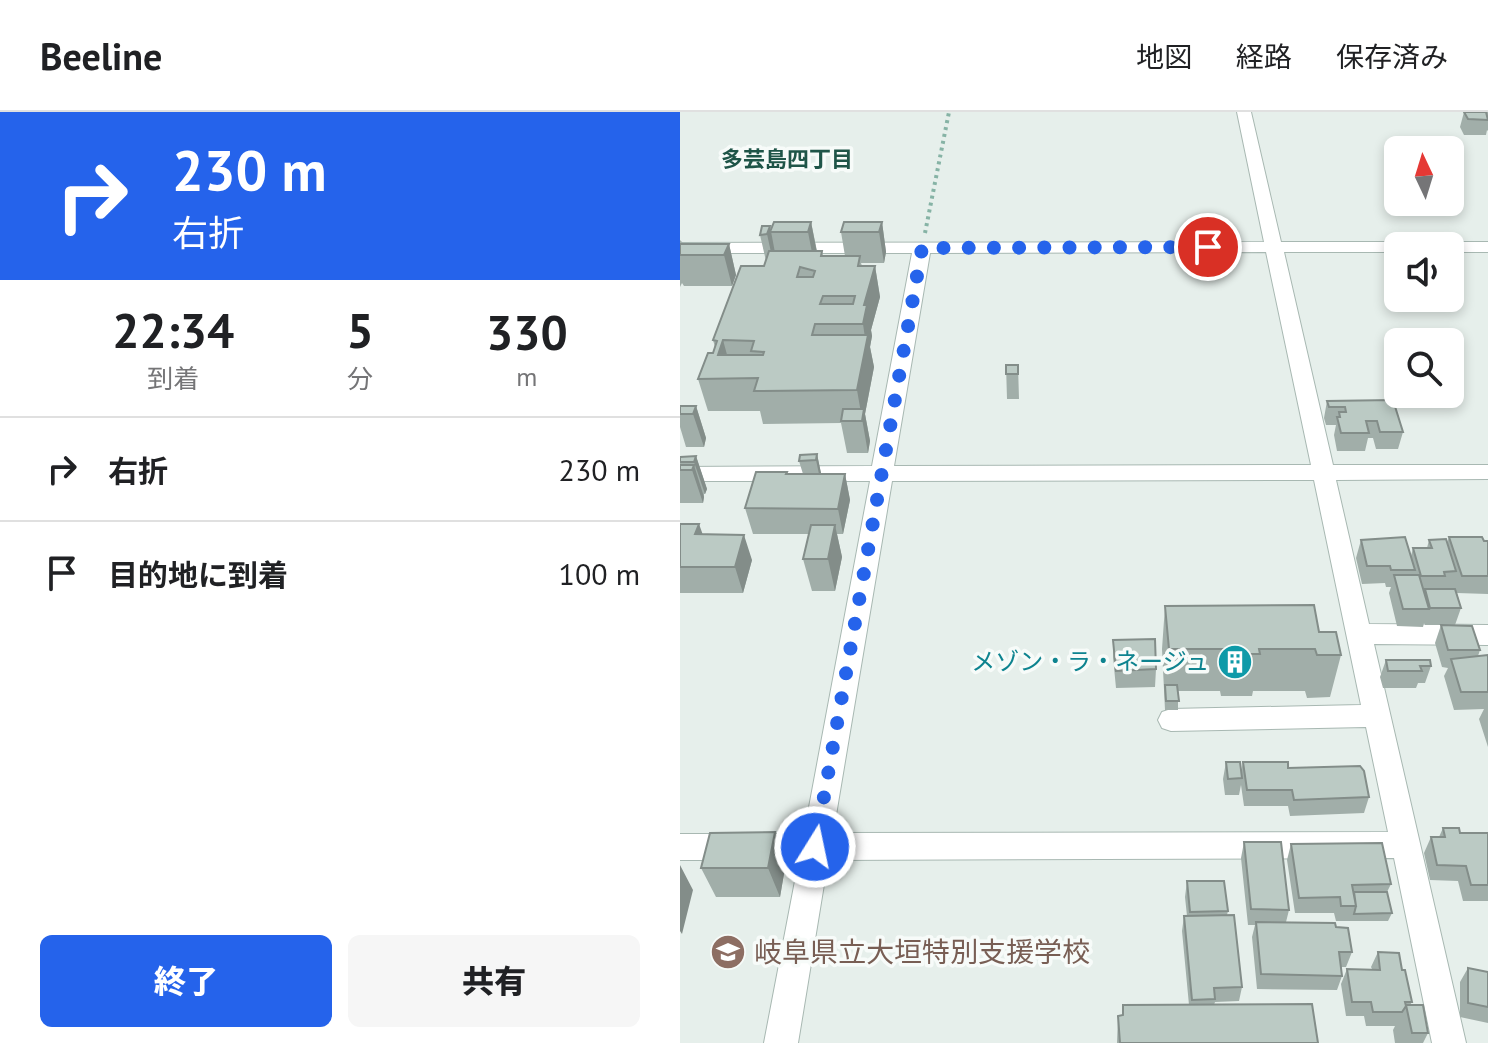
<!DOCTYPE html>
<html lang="ja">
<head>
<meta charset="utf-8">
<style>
  body { margin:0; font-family:"PT Sans","Noto Sans JP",sans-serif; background:#f6f6f6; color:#202124; height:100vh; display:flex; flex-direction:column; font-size:30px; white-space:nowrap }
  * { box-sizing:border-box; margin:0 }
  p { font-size:26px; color:#757577 }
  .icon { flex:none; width:44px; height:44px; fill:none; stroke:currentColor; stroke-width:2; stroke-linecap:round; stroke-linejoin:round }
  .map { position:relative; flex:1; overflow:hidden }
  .side { display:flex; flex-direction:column; background:#fff; width:680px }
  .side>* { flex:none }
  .guide { background:#2563eb; color:#fff; overflow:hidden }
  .needle { width:52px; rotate:356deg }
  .buttons { position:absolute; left:704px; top:24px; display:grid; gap:16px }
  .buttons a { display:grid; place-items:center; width:80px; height:80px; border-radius:12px; background:#fff; box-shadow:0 4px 12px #0003; font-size:40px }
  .pin { position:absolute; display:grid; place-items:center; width:68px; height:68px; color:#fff; margin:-34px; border:4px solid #fff; border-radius:50%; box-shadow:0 2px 8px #0007 }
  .me { position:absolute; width:88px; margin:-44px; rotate:10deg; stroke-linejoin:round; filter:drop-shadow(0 0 6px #0008) }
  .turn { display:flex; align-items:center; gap:28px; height:168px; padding:0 40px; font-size:36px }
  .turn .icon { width:104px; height:104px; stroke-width:2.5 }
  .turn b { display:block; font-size:56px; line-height:68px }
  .eta { display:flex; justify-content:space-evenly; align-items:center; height:136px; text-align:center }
  .eta b { font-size:48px; font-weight:800; line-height:56px }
  .button { display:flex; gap:16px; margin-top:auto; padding:16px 40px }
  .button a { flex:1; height:92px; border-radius:12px; background:#2563eb; color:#fff; font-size:32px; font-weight:800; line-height:92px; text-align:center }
  .button a+a { background:#f6f6f6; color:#202124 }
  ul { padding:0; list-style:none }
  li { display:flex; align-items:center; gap:24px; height:104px; padding:0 40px; border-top:2px solid #e0e0e0 }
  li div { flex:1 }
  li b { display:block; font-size:30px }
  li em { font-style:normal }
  header { display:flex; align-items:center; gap:48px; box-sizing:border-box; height:112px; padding:0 40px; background:#fff; border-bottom:2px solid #e0e0e0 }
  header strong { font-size:38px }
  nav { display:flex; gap:44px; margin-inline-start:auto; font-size:28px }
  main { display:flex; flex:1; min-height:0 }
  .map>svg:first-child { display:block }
</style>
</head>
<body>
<header>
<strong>Beeline</strong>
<nav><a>地図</a><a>経路</a><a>保存済み</a></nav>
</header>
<main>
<section class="side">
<div class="guide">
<div class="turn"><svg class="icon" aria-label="right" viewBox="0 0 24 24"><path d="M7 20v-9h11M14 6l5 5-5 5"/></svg><div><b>230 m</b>右折</div></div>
</div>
<div class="eta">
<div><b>22:34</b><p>到着</p></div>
<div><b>5</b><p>分</p></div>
<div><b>330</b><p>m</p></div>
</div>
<ul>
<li><svg class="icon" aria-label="right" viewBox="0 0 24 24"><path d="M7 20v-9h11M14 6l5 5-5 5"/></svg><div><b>右折</b></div><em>230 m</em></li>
<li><svg class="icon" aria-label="arrive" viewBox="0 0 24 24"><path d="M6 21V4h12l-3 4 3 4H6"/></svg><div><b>目的地に到着</b></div><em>100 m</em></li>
</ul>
<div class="button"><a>終了</a><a>共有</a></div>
</section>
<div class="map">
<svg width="808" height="931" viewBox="0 0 808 931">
  <rect width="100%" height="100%" fill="#e6efeb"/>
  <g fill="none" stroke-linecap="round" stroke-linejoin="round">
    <g stroke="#a8b8b2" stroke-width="2">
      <path id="minor" d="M557,0h14l30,130h117l8,4h-8v6h-114l49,213h155v14l-152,1 33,144 119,1v20l-114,-1 92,399h-34l-38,-185 -566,2 -30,183h-34l35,-183h-119v-26h124l66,-353h-190v-14l192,-1 40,-213h-232v-10l584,-1zM586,140l45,213 -417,1 36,-213zM634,368l47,225 -190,4 -9,3 -4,8 4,8 9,3 195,-4 22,105 -555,1 59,-352z
        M770,130h38v10h-38v-6h-8z"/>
    </g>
    <path stroke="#86b3a5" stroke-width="4" stroke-dasharray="3 4" stroke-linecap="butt" d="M245,121l24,-121"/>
    <use href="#minor" fill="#fff" fill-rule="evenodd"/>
  </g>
  <path fill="#a1aea9" d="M784,0h24v19l-1,-1 -1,5h-22l-4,-8z
    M131,110l6,29h5l1,5h22l-4,-24 41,-10 4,30 -2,11h-23l1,3h13l5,31 -9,33 1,6 -2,11 4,20 -9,47 5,27 -2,12h-21l-6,-30 -78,1 -3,-13h-52l-10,-32 15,-26 2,-6 -2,-7 51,-74 2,-5 -6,-26 11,-5z
    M0,128l4,4h45l7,31 -4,11h-48l-2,-3 -2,4z
    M326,253h12l1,34h-12z
    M647,289l76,31 -5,17h-22l-3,-11h-5l-3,13h-28l-3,-16 2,-10h-10l-2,-7z
    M0,294h16l10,32 -2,9h-18l-6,-20z
    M137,342l4,20h24l5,26 -7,34h-6l5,23 -7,34h-23l-9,-32 6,-25h-56l-8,-26 42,-36 1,2h15l-4,-13z
    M16,344l11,33 -2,5h-1v3l-1,6h-23v-46z
    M0,412l72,36 -9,33h-63z
    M769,425l39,4v53l-31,-1 4,15 -6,17h-30l-1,-2 -1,4 -26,-1 -8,-33 2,-6h-5l-1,-4 -23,1 -6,-26 5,-18 50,16 2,-8h14l2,-8 18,3z
    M485,494l154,26 22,23 -11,42 -23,1 -2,-7h-52l-1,5h-31l-1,-5h-42v19h-13l-3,-61z
    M761,513l39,25 -2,6 10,-1v92l-9,-28 5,-10 -30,1 -10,-34 4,-8 -6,-1 -7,-24z
    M433,528l43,29 -1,18 -39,1 -3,-31z
    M706,548l45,6 -6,17h-7l-2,5h-33l-3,-11z
    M546,650l15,10 2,-10 45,6 81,29 -5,16 -74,3 -2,-10h-44l-3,-21 -2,10h-14l-2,-16z
    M763,716l17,5h28v68h-25l-5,-20 -28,-1 -6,-27 7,-16h8z
    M95,720l11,30 -6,35h-64l-15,-29z
    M564,730l45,68 -3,12 50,5 16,25 -6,15h-5l1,9 -5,14 -80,-1 -5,-52 3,-12h-7l-7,-67z
    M611,732l100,40 -4,8 5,21 -4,8h-52l-2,-8h-39l-8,-53z
    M507,769l41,30 -1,4 15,72 -3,14 -24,1 -1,3 104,38h-201l1,-27 4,-1 1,-10h66l-7,-74 2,-15h3l-2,-19z
    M698,840l24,18 10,32 -2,3 18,28 -5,10h8h-36l-2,-13 2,-4h-29l-2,-10h-18l-5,-32 6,-15h25l-1,-2z
    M788,856l20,4v51l-28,-6v-35z"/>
  <path fill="#838d89" d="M131,110l6,31 -3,10 -6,-31z
    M202,110l4,30 -2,11 -5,-31z
    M90,114l6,32 -2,8 -7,-32z
    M49,132l7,31 -4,11 -8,-31z
    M195,154l5,31 -9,33 1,6 -2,11 4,20 -9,47 5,27 -2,12 -11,-63 9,-45 -3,-21 1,-19z
    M43,228l9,33 -14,-18z
    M16,294l10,32 -2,9 -11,-33z
    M137,342l7,33 -1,6 -7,-33z
    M16,344l11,33 -2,5 -11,-32z
    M14,353l10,32 -1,6 -11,-33z
    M165,362l5,26 -7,34 -5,-25z
    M19,412l9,25 -13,-15z
    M155,413l7,32 -7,34 -7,-32z
    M64,423l8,25 -9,33 -8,-26z
    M95,720l11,30 -6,35 -12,-29z
    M0,753l13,25 -11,44 -2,-3z"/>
  <path fill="#bbcac4" stroke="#838d89" stroke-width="2" fill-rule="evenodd" d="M784,0h22l2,8 -20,-1z
    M94,110h37l-3,10h-38z
    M164,110h38l-3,10h-38z
    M82,114h8l-3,8 -7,1z
    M0,132h49l-5,11h-44z
    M89,139h53l-1,5h39l-2,10h17l-11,39h3l-4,19h-48l-3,11h56l-11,55 -103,1 4,-13 -60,1 10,-26h5l4,-12 -4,-1 28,-74h23zM120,155l15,4 -2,6h-16zM143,184h32l-2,8h-33zM43,228l31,1 -3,10 13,1 -1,3h-45z
    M326,253h12v9h-12z
    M713,288l10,32h-23l-3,-11h-11l3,12h-28l-4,-16h3l-1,-5h7l-1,-5h-16l-2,-6z
    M0,294h16l-3,8h-13z
    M163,297h21l-2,12h-21z
    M137,342l-1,6 -17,1 1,-6z
    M16,344l-2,6h-14v-5z
    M0,353h14l-2,5h-12z
    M76,360h31l-1,2h59l-7,35 -93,-1z
    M0,412h19l-4,10 49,1 -9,32h-55z
    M131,413h24l-7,34h-25z
    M725,425l10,33h-24l-1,-4h-23l-6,-26z
    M769,425h33l2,4h4v35h-26z
    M766,427l10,32 -12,1 1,4h-24l-8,-28h19l-3,-8z
    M714,463h25l10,34h-26z
    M745,477h30l6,19h-31z
    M634,493l5,27h17l5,23h-24l-2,-6h-56l1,5h-33v-5h-58l-4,-43z
    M761,513l31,1 8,24h-32z
    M475,527l1,30 -40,2 -3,-31z
    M808,543v37h-27l-10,-33z
    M706,548h44l1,6h-11l2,5h-34z
    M485,573h12l2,16h-13z
    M546,650h14l2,16 -14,1z
    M563,650h45v6l72,-2 4,5 5,26 -75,3 -2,-10h-45z
    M763,716h16l1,5h28v52h-17l-5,-19 -29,-1 -6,-28h14z
    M95,720l-7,36h-67l9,-35z
    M564,730h37l8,68 -38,-1z
    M702,731l9,41 -39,1 4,21h-15l-1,-9 -41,1 -8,-54z
    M507,769h37l4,30 -38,1z
    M674,780h33l5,21 -38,1 2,-8z
    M554,803l8,72 -28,1 1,11 -23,1 -8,-84z
    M576,810l79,1 1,4 12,1 4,24h-13l3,24 -81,-2z
    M698,840l21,1 3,17h3l7,32h-7l1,4 -4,6h-29l-2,-10h-19l-5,-33 33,1z
    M788,856l20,4v35l-20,-4z
    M632,892l6,39h-198l-2,-27 5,-1v-10z
    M726,893h17l5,28h-16z"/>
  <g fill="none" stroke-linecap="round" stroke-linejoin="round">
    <path stroke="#2563eb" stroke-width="14" stroke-dasharray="0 25.2" d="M135,735l107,-599 286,-1"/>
  </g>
  <defs>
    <g id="building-disc" transform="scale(1.8)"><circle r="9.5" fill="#0f9aa8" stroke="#f7fbf9"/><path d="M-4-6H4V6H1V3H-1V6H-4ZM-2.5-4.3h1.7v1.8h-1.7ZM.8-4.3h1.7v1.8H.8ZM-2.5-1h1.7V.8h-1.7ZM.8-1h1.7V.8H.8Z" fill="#fff"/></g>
    <g id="school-disc" transform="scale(1.8)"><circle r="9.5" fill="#8d6e63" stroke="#f7fbf9"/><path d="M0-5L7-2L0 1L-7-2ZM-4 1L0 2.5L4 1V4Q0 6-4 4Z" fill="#fff"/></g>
  </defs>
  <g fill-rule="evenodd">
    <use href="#building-disc" x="555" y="550"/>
    <use href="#school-disc" x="48" y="840"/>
  </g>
  <g text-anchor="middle" stroke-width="7" stroke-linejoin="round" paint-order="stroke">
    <g font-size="22" font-weight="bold" fill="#1f5548" stroke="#f7fbf9">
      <text x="107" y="55">多芸島四丁目</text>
    </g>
    <g font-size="24" fill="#0d838f" stroke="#f7fbf9" text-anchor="end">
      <text x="529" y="558">メゾン・ラ・ネージュ</text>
    </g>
    <g font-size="28" fill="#785e54" stroke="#f7fbf9" text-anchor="start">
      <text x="74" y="850">岐阜県立大垣特別支援学校</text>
    </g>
  </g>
</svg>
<div class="buttons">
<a><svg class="needle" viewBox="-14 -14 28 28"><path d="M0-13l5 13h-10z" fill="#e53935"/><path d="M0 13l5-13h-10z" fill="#757577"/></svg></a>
<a><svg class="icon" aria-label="sound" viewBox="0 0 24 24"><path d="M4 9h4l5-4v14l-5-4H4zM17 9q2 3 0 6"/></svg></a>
<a><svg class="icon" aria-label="search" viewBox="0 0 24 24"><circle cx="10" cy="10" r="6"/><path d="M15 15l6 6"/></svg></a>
</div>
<div class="pin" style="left:528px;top:135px;background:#d93025"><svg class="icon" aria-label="arrive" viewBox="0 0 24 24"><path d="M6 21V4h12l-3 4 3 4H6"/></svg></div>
<svg class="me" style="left:135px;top:735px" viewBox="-20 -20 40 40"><circle r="17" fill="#2563eb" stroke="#fff" stroke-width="3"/><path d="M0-11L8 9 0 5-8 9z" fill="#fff"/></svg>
</div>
</main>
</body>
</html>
